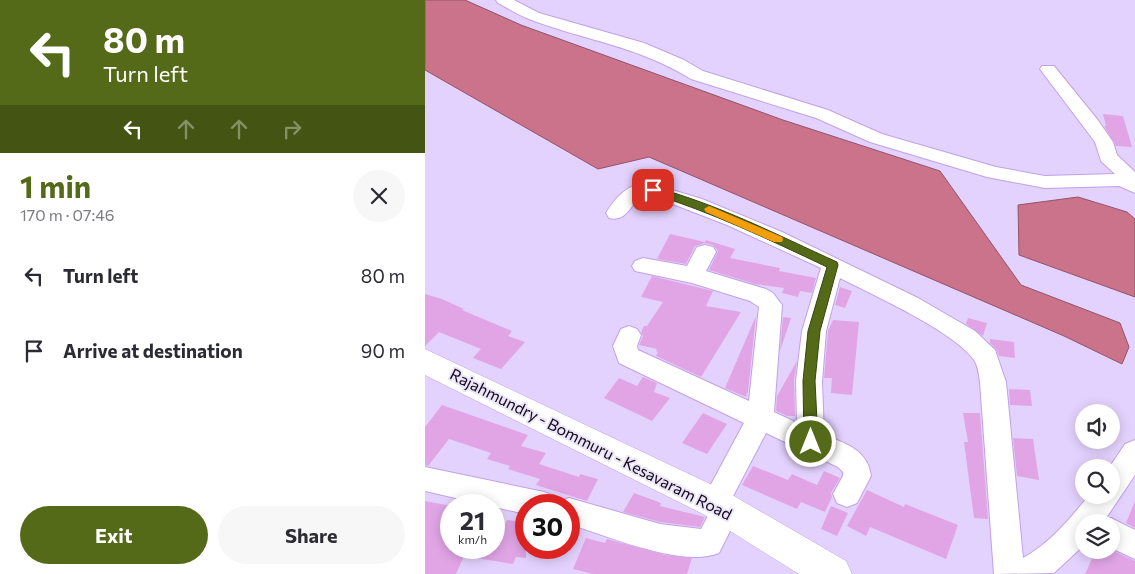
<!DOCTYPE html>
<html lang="en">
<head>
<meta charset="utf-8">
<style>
  body { margin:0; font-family:Commissioner,sans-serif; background:#f7f7f7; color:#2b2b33; height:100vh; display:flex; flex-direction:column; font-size:19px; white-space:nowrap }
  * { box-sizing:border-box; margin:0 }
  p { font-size:16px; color:#7c7c81 }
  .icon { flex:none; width:28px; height:28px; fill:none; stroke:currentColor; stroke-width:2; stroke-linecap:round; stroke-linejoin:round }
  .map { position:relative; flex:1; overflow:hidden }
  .sheet { display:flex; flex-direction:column; background:#fff; width:425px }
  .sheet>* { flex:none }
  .top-card { background:#546a18; color:#fff; overflow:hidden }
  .fabs { position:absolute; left:650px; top:404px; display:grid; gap:10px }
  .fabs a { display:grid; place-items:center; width:45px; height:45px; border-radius:50%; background:#fff; box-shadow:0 2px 12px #0003; font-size:25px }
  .speed { position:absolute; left:15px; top:494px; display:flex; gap:10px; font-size:25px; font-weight:700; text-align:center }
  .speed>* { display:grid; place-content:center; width:65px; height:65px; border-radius:50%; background:#fff; box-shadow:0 2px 12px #0003; line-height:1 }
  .speed small { font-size:12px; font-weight:400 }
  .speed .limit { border:8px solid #d22; background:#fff; color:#111 }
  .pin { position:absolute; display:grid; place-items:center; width:42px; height:42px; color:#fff; margin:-21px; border-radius:10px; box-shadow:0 2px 8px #0006 }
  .me { position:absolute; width:55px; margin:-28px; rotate:0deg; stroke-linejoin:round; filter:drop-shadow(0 0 4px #0008) }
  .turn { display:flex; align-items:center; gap:18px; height:105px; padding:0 20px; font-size:22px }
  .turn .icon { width:65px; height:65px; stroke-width:2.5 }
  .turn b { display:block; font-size:35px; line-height:42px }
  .lanes { display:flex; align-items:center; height:48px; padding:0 20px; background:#0003; justify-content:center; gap:25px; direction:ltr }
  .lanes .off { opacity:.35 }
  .round { display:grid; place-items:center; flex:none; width:52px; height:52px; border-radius:26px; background:#f7f7f7 }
  .headline { display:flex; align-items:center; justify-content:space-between; height:85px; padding:0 20px }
  h1 { font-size:30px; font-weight:700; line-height:38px; color:#546a18 }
  .button { display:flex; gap:10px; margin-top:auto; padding:10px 20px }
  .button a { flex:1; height:58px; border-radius:30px; background:#546a18; color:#fff; font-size:20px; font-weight:700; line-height:58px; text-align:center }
  .button a+a { background:#f7f7f7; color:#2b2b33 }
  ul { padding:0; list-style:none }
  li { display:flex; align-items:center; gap:15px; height:75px; padding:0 20px }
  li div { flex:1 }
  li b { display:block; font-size:19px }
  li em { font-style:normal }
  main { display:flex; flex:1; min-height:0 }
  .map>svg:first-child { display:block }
</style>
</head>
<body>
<main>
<section class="sheet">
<div class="top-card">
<div class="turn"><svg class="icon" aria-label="left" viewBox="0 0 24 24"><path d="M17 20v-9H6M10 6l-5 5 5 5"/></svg><div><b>80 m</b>Turn left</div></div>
<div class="lanes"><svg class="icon" aria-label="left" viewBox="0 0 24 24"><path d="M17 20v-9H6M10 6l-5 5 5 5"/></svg><svg class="icon off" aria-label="ahead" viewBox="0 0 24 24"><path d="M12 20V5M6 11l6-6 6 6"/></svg><svg class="icon off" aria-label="ahead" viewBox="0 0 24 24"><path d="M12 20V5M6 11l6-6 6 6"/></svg><svg class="icon off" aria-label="right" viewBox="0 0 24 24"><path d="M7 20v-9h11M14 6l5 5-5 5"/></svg></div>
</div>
<div class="headline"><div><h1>1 min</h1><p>170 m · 07:46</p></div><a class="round"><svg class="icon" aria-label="close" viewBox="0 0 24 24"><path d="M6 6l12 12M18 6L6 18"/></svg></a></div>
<ul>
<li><svg class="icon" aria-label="left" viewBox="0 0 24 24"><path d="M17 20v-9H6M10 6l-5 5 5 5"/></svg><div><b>Turn left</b></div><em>80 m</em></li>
<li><svg class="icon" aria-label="arrive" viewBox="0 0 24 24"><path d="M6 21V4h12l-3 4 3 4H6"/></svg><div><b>Arrive at destination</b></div><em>90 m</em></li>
</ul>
<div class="button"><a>Exit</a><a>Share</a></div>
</section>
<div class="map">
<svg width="710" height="574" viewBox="0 0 710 574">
  <rect width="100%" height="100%" fill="#e4d2fe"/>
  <path fill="#ca738a" stroke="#93536a" d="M0,0h40l56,25 262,95 157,51 81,114 99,38 9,24 -7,17 -58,-28 -415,-179 -51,12 -173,-99z
    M653,197l49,15 8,7v78l-116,-42 -1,-50z"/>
  <path fill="#e1a5e6" d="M678,114l20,2 9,31 -16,-1 -12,-20h2z
    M245,234l35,8 1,-2 29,9 -5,9 50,10 -1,3 37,7 -4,15 -12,-2 -2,6 -16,-4 2,-5 -29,-4 -46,-14 9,-19 -5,-6 -8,-2 -10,3 -9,18 -29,-5z
    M227,276l61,15 -7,15 35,6 -40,65 -45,-21 2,-4 -2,-1 1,-2 -18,-4 4,-9 -2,-4 3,-6h3l16,-24 -22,-5z
    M415,287l12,4 -7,17 -10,-3z
    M0,294l17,5 22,10 -2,1 50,21 -4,5 17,6 -24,27 -28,-11 8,-9 -42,-17 -14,14z
    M331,316l-8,75 -2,6 -21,-9z
    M358,317l8,1 -11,33z
    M543,318l19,5 -4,13 -17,-12z
    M408,320l26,2 -7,73 -21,-2 1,-15h-8l4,-47z
    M565,339l24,3 1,16 -16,-2 -3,-7 -6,-6z
    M372,361l-3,20 1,35h-8l-11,-5 1,-15z
    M218,377l14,6 -3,9 16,6 -18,23 -48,-23 15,-20 18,8z
    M584,389l21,1 2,16 -22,-1z
    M17,405l86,30 -7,11 25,7 -7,11 40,13 1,-3 18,5 -11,22 -51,-16 4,-6 -32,-10 2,-3 -23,-7 4,-6 -42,-14 -21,27 -3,-1v-38z
    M278,413l24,11 -20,30 -25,-11z
    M538,413h17l8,106 -14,-1 -10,-76h4z
    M588,438l20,1 6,41 -22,-4z
    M328,466l35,14 4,-6 25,11 7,-14 16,7 -9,15 1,4 -7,15 -24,-10 -4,7 -55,-24z
    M442,490l37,17 1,-3 53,21 -12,34 -76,-32 -4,9 -19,-10z
    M209,493l27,10 -1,3 45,11 -5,10 -40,-5 -37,-10z
    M0,501l26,5v42h44l12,-28 19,2v36l-10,-1 -3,7 -49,-8 -8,18h-31z
    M710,501v27l-9,-5z
    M406,506l17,7 -11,23 -16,-7z
    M161,538l19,5 2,-4 58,16 27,3 -5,16h-94l-20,-5z
    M671,550h15l24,11v13h-50z"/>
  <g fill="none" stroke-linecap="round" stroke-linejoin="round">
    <g stroke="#c0a1e8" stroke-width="2">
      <path id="minor" d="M71,0h18l25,13 105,30 40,17 19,11 125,39 54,24 114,33 49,9 70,-2 -14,-13 -6,-19 -55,-73 2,-3h12l43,53 16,23 4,13 18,17v21l-16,-7 -74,2 -58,-11 -117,-35 -54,-24 -125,-39c-55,-34 -105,-38 -162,-60 -11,-4 -21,-11 -31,-16z
        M224,183l53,16 80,33 136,66 57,33 20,19 11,32 17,176c26,-14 48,-40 66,-63h22v-27h-2l16,-24 10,-4v35l-31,46 7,-3 24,12v29l-24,-11v-26h-27v23l-30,28 -60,1 -14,-192c-1,-7 -2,-16 -6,-22 -19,-28 -101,-65 -134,-82l-14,53 -4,50 2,54c21,8 44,15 47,41l-14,27 -10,4 -10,-4 -4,-9 10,-18v-4l-5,-5 -72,-34 -35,67 5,2 4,9 -21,42c-37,15 -111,-17 -150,-29v-19h-43v9l-32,-7v-2h-8l-61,-14v-24l119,25 10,4 4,8 1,-2 10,-4 91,26 41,5 8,-15 -4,-2 -4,-9 43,-80 -125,-60 -6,-17 8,-17 8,-3 8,3 4,6 -4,11 1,4 111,51 10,-94 -9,-6 -58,-18 -57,-12 -3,-5 3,-5 8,-3 44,8 10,-19 8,-2 8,2 3,5 -10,19 60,18 7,4 9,12 -8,107 23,11 -1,-42 6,-50 19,-63 -94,-43 -75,-29 -12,2c-11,9 -14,24 -31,20l-3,-5c10,-16 22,-30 43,-30z"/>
    </g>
    <g stroke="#c0a1e8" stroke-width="1">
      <path id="major" d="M0,349l302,143 119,69 6,13h-53l-96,-60 -278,-139z"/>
    </g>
    <use href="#minor" fill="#fff" fill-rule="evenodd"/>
    <use href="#major" fill="#fff" fill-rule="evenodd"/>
  </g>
  <path fill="#546a18" stroke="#374510" d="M228,187c65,17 124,48 184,75l1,3 -18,66 -5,50 3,61 -2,4 -5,2 -5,-2 -2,-4 -1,-61 5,-50 19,-64c-59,-28 -116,-55 -177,-74l-2,-3z"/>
  <path fill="#f59e0b" d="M284,206l73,31 1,2 -1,3h-8l-68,-30 -2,-3z"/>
  <g text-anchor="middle" stroke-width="4" stroke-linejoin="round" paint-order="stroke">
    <g font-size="16" fill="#140821" stroke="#ebe6f5">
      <text transform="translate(166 444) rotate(27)" y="6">Rajahmundry - Bommuru - Kesavaram Road</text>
    </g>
  </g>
</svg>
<div class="fabs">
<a><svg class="icon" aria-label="sound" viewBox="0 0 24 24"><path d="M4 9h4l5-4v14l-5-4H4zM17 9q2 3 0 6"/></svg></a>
<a><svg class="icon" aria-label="search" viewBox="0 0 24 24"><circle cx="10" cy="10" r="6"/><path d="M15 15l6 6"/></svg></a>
<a><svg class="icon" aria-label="layers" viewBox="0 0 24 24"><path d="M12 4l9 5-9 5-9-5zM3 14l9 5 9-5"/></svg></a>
</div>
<div class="speed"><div>21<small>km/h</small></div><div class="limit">30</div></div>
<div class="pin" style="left:228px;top:190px;background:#d93025"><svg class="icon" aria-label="arrive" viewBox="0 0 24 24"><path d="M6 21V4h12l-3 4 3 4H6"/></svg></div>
<svg class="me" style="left:386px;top:442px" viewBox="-20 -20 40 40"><circle r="17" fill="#546a18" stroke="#fff" stroke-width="3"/><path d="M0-11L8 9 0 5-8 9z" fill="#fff"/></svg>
</div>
</main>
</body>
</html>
